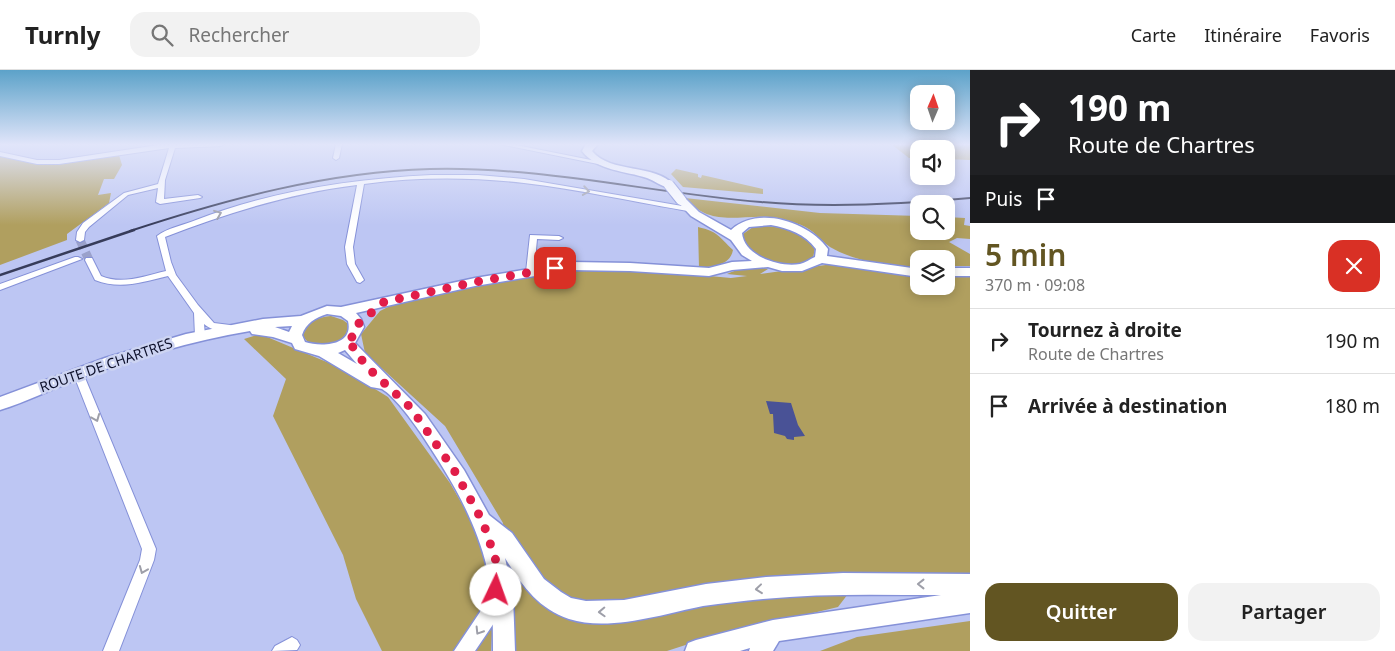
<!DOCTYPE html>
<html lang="fr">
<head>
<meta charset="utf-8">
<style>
  body { margin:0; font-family:"Noto Sans",sans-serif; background:#f2f2f2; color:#222; height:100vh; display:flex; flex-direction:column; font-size:19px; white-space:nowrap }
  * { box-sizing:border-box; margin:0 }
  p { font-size:16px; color:#767676 }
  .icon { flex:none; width:28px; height:28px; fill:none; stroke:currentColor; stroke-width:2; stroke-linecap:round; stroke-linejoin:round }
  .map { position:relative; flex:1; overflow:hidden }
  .drawer { display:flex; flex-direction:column; background:#fff; width:425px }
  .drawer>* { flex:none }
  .guide { background:#202124; color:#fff; overflow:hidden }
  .needle { width:32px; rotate:2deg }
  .fabs { position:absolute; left:910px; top:15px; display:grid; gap:10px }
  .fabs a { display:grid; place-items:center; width:45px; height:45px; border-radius:10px; background:#fff; box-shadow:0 2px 12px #0003; font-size:25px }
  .pin { position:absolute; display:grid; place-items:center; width:42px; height:42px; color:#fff; margin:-21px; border-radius:10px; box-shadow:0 2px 8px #0006 }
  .me { position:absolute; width:55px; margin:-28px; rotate:3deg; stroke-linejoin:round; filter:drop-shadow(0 0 4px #0008) }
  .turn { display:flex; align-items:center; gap:18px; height:105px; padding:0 15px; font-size:22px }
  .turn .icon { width:65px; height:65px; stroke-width:2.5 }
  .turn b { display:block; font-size:35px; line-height:42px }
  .then { display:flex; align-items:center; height:48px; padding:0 15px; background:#0003; gap:10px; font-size:19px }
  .round { display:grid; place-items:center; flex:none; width:52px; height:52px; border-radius:15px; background:#f2f2f2 }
  .head { display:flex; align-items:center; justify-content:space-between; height:85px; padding:0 15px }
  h1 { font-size:30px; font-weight:600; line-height:38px; color:#625522 }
  .cta { display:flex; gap:10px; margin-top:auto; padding:10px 15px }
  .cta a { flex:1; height:58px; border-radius:15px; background:#625522; color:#fff; font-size:20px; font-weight:600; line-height:58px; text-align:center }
  .cta a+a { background:#f2f2f2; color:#222 }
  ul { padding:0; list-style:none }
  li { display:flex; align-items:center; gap:15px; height:65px; padding:0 15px; border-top:1px solid #e0e0e0 }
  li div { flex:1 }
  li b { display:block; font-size:19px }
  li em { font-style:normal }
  header { display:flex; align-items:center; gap:30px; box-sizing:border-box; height:70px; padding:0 25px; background:#fff; border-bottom:1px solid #e0e0e0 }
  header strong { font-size:24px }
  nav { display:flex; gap:28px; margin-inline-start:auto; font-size:18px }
  .search { width:350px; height:45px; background:#f2f2f2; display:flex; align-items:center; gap:12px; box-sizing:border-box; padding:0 18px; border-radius:15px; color:#767676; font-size:19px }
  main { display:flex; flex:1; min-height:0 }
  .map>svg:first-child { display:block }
</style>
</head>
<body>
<header>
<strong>Turnly</strong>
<div class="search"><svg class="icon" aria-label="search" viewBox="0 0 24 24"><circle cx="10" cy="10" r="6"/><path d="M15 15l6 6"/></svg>Rechercher</div>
<nav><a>Carte</a><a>Itinéraire</a><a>Favoris</a></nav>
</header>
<main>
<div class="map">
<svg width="970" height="581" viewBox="0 0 970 581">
  <rect width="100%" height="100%" fill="#bdc6f3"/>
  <path fill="#b09f5f" d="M891,74h79v16l-24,-1v-10h-27v9h-10z
    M119,85l3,10 -8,14h-10l-6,16 13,-2 -2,10 -42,31v6l-67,25v-109l30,7 33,1z
    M676,99l22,5v3l3,1 1,-3 61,14v5l-80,-7 -12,-13z
    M685,128l135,15 99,3v15h27v-14l19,1 -1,7 6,1v13l-13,-1 -8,4 21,12v12h-24v-7h-27v7c-29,1 -63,-4 -89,-19 -6,-4 -11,-10 -17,-15 -10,-8 -23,-11 -35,-14 -35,-6 -65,12 -93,-20z
    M765,156c17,1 39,5 50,22l-2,10c-15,13 -44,6 -60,-4 -5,-4 -8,-11 -11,-16l1,-4 10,-7z
    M698,157c21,5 20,9 35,23 -3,16 -20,16 -34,18z
    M833,194l86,8v14h27v-12l24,2v304l-106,-7 -26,34 -134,32 -37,12h-157l-7,-128 -58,-97 -80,-73 -4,-19 19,-23 18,-9 130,-28 46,-5h60l97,9 16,-2 -20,-2c13,-6 27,-10 41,-5l-8,5z
    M331,246l12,4 4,3c6,22 -35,31 -44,13 1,-14 16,-19 28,-20z
    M260,264l81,34 47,29 62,86 46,80 -5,88h-109l-26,-52 -13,-44 -70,-139 13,-37 -42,-40z
    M970,551v30h-150l37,-14z"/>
  <path fill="#495296" d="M766,331l25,2 7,22 7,11 -11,1v3l-7,-1 -2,-3 -11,-3 -1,-19h-3z"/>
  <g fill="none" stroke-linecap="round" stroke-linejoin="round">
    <path stroke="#9aa1cb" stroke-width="9" stroke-dasharray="9 4.5" stroke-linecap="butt" d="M80,170l9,20"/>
    <g stroke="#8591d8" stroke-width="2">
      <path id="minor" d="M187,74h37l-3,2 -46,2 -10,32 -1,19 34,-4 4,2 -2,1 -40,6 -4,-2 2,-14 -30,7 -39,32 -4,5 -1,8 -4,2 -4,-2 1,-8 6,-9 41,-30 34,-9 11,-36 -110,16h-22l-37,-8v-4l37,8h22l99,-15z
        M336,74h6l-3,14 -3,2 -3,-2z
        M499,74h12l95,19 -3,2z
        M431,105h47l46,4 164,28 4,2 -4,2 -6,-1c-53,-9 -105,-21 -158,-27 -53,-6 -107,-6 -160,1l-11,63 2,17 9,16 -4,3 -3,-1 -10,-18 -2,-17 12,-62c-66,8 -130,28 -192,52l6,25 5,13 22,30 16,18 16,2 5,3c-8,6 -23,3 -31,-4l1,12 -5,3 -5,-3 -1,-23 -26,-37c-25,6 -48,14 -73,4l-10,-20 1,-2h6l9,18c21,9 44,0 65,-5l-9,-35c10,-8 27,-11 39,-16 75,-29 155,-41 235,-45z
        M530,165l29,1 4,2 -4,2 -22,-1 -3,33 -4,3 -4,-3z
        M75,187h3l4,2 -82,31v-6z
        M78,299l4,1 1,3 73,176 -2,11 -35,91h-16l37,-91 2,-11 -69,-176 1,-3z
        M292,567l5,3 3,5 -3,5 -25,1 3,-5z"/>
    </g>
    <g stroke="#8591d8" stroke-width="3">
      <path id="tertiary" d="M497,509l6,3 3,6 -12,35 -19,28h-21l26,-39 11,-30z"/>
    </g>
    <g stroke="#8591d8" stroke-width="3">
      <path id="secondary" d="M586,74h12l-6,7c19,23 62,12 82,34l-5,3c-8,-2 -14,-7 -22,-10 -21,-7 -50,-7 -65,-27z
        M681,127l4,1 14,14 32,18c27,-25 78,-8 97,19l-1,7 92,13v8l-97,-14 -20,8h-20l-14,-4 -36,3 -23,6 -79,-5 -59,-1 -96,16 -119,27 5,6 3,8 -9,16 70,71 39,56 25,45 23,18 32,46 17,13 10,6 15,3 38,-1 82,-16 60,-7 77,-4 127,1v39l-191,28 -6,10h-24l1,-3 -10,3h-55l3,-8 8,-3 77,-20 168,-25c-59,0 -119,-2 -178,4 -20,2 -40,4 -60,7 -40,8 -94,26 -134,13 -31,-10 -48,-35 -64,-61l8,37 2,56h-22c0,-28 0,-56 -6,-83 -12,-51 -39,-94 -67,-136 -9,-13 -25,-35 -38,-43 -3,-1 -7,-1 -11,-2l-52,-31 -24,-7 -3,-6 -19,-6 -21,-3 -2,-3c-59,10 -116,27 -172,48 -26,10 -52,23 -78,31v-13l105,-39 81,-24 77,-15 38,-3 26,-10 14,1 134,-29 96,-16 59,1 79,5 23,-6 20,-1 -10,-6 -11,-15 -40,-24 -15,-16zM771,155c17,3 34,9 45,24l-1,8c-5,2 -10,6 -15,7 -20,4 -56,-8 -58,-31l7,-6zM327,244l14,2 7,5c6,25 -27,26 -43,21l-3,-7c4,-12 13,-17 25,-21zM292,256l-3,6 -14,-5zM345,280l12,14 -19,-11z
        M946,198h24v8h-24z"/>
    </g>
    <use href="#minor" fill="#fff" fill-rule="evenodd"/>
    <use href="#tertiary" fill="#fff" fill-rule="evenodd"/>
    <use href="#secondary" fill="#fff" fill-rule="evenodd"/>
    <path stroke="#373c5a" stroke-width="2" d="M130,161c97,-32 197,-59 300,-62 111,-3 221,24 331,33 69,6 140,2 209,-4"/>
    <path stroke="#373c5a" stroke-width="2.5" d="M0,205l134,-45"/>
    <g stroke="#8591d8" stroke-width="12" stroke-linecap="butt">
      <path id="secondary-bridge" d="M669,115l12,15"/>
    </g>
    <use href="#secondary-bridge" stroke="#fff" stroke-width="10"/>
  </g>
  <defs><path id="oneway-chevron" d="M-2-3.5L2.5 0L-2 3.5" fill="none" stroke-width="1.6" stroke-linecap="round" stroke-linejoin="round" transform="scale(1.25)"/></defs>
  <g stroke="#9e9fa9">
    <use href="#oneway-chevron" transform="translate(586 121) rotate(9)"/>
    <use href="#oneway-chevron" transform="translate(218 144) rotate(-22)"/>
    <use href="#oneway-chevron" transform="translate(96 348) rotate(68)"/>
    <use href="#oneway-chevron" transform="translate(143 500) rotate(112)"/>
    <use href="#oneway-chevron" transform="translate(921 514) rotate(-180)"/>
    <use href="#oneway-chevron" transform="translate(759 519) rotate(174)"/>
    <use href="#oneway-chevron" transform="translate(602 542) rotate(178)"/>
    <use href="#oneway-chevron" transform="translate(479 561) rotate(122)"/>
  </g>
  <linearGradient id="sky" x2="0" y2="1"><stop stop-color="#5ca2c9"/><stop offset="0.48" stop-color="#e1e5fa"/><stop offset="1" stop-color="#e1e5fa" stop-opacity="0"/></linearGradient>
  <rect width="970" height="155" fill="url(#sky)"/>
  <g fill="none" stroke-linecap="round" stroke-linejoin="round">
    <path stroke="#e11d48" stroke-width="9" stroke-dasharray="0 16.2" d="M496,520l5,-14 -18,-54 -29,-52 -43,-62 -45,-42 -13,-19 -7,-4 9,-9 2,-9 27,-23 91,-20 80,-14"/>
  </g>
  <g text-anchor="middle" stroke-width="5" stroke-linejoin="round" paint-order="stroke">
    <g font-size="14" fill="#0c0f29" stroke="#cdd4f2">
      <text transform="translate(106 295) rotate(-19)" y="5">ROUTE DE CHARTRES</text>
    </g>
  </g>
</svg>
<div class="fabs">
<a><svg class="needle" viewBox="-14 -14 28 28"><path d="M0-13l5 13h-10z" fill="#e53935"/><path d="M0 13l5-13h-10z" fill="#767676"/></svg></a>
<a><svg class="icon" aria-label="sound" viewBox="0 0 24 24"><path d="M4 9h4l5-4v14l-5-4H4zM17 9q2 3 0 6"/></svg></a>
<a><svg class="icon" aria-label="search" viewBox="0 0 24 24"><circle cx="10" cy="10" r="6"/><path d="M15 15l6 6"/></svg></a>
<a><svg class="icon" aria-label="layers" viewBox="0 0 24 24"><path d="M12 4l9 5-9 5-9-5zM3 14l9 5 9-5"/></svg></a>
</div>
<div class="pin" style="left:555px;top:198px;background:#d93025"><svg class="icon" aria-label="arrive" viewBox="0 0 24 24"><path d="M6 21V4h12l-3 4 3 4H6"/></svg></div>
<svg class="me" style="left:496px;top:520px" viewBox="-20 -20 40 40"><circle r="19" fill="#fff"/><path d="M0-13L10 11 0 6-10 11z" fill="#e11d48"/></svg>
</div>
<section class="drawer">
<div class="guide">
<div class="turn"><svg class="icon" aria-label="right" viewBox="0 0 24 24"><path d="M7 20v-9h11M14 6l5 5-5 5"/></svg><div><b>190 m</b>Route de Chartres</div></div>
<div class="then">Puis<svg class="icon" aria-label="arrive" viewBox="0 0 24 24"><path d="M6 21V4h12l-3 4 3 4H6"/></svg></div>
</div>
<div class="head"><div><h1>5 min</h1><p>370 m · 09:08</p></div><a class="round" style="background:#d93025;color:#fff"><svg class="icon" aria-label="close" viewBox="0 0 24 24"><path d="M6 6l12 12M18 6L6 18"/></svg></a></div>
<ul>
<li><svg class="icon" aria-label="right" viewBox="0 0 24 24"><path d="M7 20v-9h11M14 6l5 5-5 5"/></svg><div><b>Tournez à droite</b><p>Route de Chartres</p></div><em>190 m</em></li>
<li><svg class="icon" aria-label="arrive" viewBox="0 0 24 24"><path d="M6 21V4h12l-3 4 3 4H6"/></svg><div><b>Arrivée à destination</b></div><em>180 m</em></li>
</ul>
<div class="cta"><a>Quitter</a><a>Partager</a></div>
</section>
</main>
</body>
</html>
